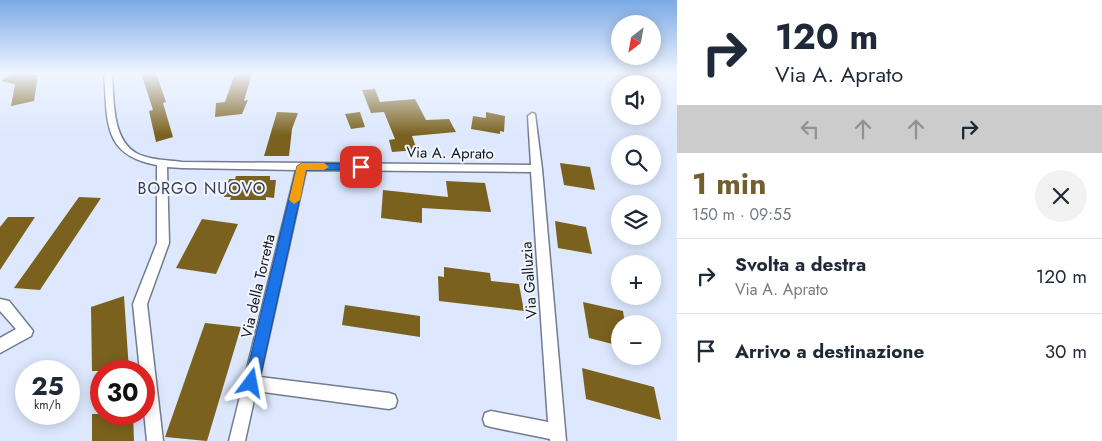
<!DOCTYPE html>
<html lang="it">
<head>
<meta charset="utf-8">
<style>
  body { margin:0; font-family:Jost,sans-serif; background:#f2f2f3; color:#1f2937; height:100vh; display:flex; flex-direction:column; font-size:19px; white-space:nowrap }
  * { box-sizing:border-box; margin:0 }
  p { font-size:16px; color:#747a83 }
  .icon { flex:none; width:28px; height:28px; fill:none; stroke:currentColor; stroke-width:2; stroke-linecap:round; stroke-linejoin:round }
  .map { position:relative; flex:1; overflow:hidden }
  .sheet { display:flex; flex-direction:column; background:#fff; width:425px }
  .sheet>* { flex:none }
  .banner { background:#fff; color:#1f2937; overflow:hidden }
  .needle { width:32px; rotate:211deg }
  .tools { position:absolute; left:611px; top:15px; display:grid; gap:10px }
  .tools a { display:grid; place-items:center; width:50px; height:50px; border-radius:50%; background:#fff; box-shadow:0 2px 12px #0003; font-size:25px }
  .speed { position:absolute; left:15px; top:360px; display:flex; gap:10px; font-size:25px; font-weight:700; text-align:center }
  .speed>* { display:grid; place-content:center; width:65px; height:65px; border-radius:50%; background:#fff; box-shadow:0 2px 12px #0003; line-height:1 }
  .speed small { font-size:12px; font-weight:400 }
  .speed .limit { border:8px solid #d22; background:#fff; color:#111 }
  .pin { position:absolute; display:grid; place-items:center; width:42px; height:42px; color:#fff; margin:-21px; border-radius:10px; box-shadow:0 2px 8px #0006 }
  .me { position:absolute; width:55px; margin:-28px; rotate:13deg; stroke-linejoin:round; filter:drop-shadow(0 0 4px #0008) }
  .turn { display:flex; align-items:center; gap:18px; height:105px; padding:0 15px; font-size:22px }
  .turn .icon { width:65px; height:65px; stroke-width:2.5 }
  .turn b { display:block; font-size:35px; line-height:42px }
  .lanes { display:flex; align-items:center; height:48px; padding:0 15px; background:#0003; justify-content:center; gap:25px; direction:ltr }
  .lanes .off { opacity:.35 }
  .round { display:grid; place-items:center; flex:none; width:52px; height:52px; border-radius:26px; background:#f2f2f3 }
  .summary { display:flex; align-items:center; justify-content:space-between; height:85px; padding:0 15px }
  h1 { font-size:30px; font-weight:700; line-height:38px; color:#725f2d }
  ul { padding:0; list-style:none }
  li { display:flex; align-items:center; gap:15px; height:75px; padding:0 15px; border-top:1px solid #e0e1e3 }
  li div { flex:1 }
  li b { display:block; font-size:19px }
  li em { font-style:normal }
  main { display:flex; flex:1; min-height:0 }
  .map>svg:first-child { display:block }
</style>
</head>
<body>
<main>
<div class="map">
<svg width="677" height="441" viewBox="0 0 677 441">
  <rect width="100%" height="100%" fill="#dde8fe"/>
  <path fill="#7a611e" d="M13,73l25,2 -4,26 -23,5 4,-22 -14,-3z
    M141,73h15l10,29 -3,1 10,34 -17,5 -7,-31 4,-1z
    M235,73h17l-8,28 4,-1 -6,14 -27,3 1,-14 9,-1z
    M375,89l5,13 35,-3 11,21 23,-1 7,13 -44,4 5,14 -25,2 -3,-12 6,-1 -11,-27 -13,1 -9,-23z
    M277,112l21,1 -6,16 -3,27h-25z
    M360,112l5,15 -14,2 -6,-15z
    M486,112l19,4 -1,16 -4,-1v3l-29,-5 2,-13 13,2z
    M560,163l30,4 5,23 -31,-5z
    M236,176h34v4h6l-2,18 -8,-1v3h-36l1,-3h-7l5,-18h6z
    M446,181l39,2 6,29 -69,-4v15l-41,-5 2,-28 65,7z
    M79,197l22,1 -61,92 -26,-2z
    M8,217h27l-35,53v-43z
    M202,219l36,5 -22,50 -40,-6z
    M555,221l31,6 6,27 -34,-6z
    M444,267l46,6 1,8 28,3 5,27 -85,-10 -1,-25 6,1z
    M124,296l5,75h-37l-1,-64z
    M583,302l40,9 2,13h-5v22l-31,-8z
    M345,305l75,11v21l-78,-12z
    M205,323l36,4 -34,114 -42,-4z
    M582,368l72,19 7,33 -75,-21z
    M92,414h41l1,27h-42z"/>
  <g fill="none" stroke-linecap="round" stroke-linejoin="round">
    <g stroke="#727c8f" stroke-width="3">
      <path id="street" d="M104,73h8c2,25 -1,65 24,80 13,7 31,7 46,9l349,3 -3,-49 4,-3 3,1 7,55 24,272h-16v-2l-59,-12 -6,-2 -2,-6 2,-6 6,-2 57,11 -17,-250 -225,-2 -46,207 129,16 6,2 2,6 -2,6 -6,2 -133,-18 -11,50h-16l67,-271 -114,-2 -15,-1 2,76 -22,61 16,137h-16l-3,-30v-40h-4l-7,-67 24,-61v-78c-56,-10 -49,-45 -53,-92z
        M0,299l9,2 24,30 -2,5 -31,17v-15l16,-9 -16,-18z"/>
    </g>
    <use href="#street" fill="#fff" fill-rule="evenodd"/>
  </g>
  <linearGradient id="sky" x2="0" y2="1"><stop stop-color="#7ba9e5"/><stop offset="0.54" stop-color="#f0f5ff"/><stop offset="1" stop-color="#f0f5ff" stop-opacity="0"/></linearGradient>
  <rect width="677" height="135" fill="url(#sky)"/>
  <path fill="#1a73e8" stroke="#114b97" d="M302,163l59,1 5,3 -5,3h-55l-47,213 -2,6 -6,2 -5,-2 -2,-6 53,-217z"/>
  <path fill="#f59e0b" d="M302,163h22l5,4 -5,3h-18l-6,30 -6,4 -5,-4 8,-34z"/>
  <g text-anchor="middle" stroke-width="4" stroke-linejoin="round" paint-order="stroke">
    <g font-size="15" fill="#12161d" stroke="#f1f5fe">
      <text transform="translate(450 153) rotate(1)" y="5">Via A. Aprato</text>
      <text transform="translate(529 280) rotate(-94)" y="5">Via Galluzia</text>
      <text transform="translate(258 286) rotate(-77)" y="5">Via della Torretta</text>
    </g>
    <g font-size="16" letter-spacing="1" fill="#353d4e" stroke="#f1f5fe">
      <text x="202" y="194">BORGO NUOVO</text>
    </g>
  </g>
</svg>
<div class="tools">
<a><svg class="needle" viewBox="-14 -14 28 28"><path d="M0-13l5 13h-10z" fill="#e53935"/><path d="M0 13l5-13h-10z" fill="#747a83"/></svg></a>
<a><svg class="icon" aria-label="sound" viewBox="0 0 24 24"><path d="M4 9h4l5-4v14l-5-4H4zM17 9q2 3 0 6"/></svg></a>
<a><svg class="icon" aria-label="search" viewBox="0 0 24 24"><circle cx="10" cy="10" r="6"/><path d="M15 15l6 6"/></svg></a>
<a><svg class="icon" aria-label="layers" viewBox="0 0 24 24"><path d="M12 4l9 5-9 5-9-5zM3 14l9 5 9-5"/></svg></a>
<a>+</a>
<a>−</a>
</div>
<div class="speed"><div>25<small>km/h</small></div><div class="limit">30</div></div>
<div class="pin" style="left:361px;top:167px;background:#d93025"><svg class="icon" aria-label="arrive" viewBox="0 0 24 24"><path d="M6 21V4h12l-3 4 3 4H6"/></svg></div>
<svg class="me" style="left:251px;top:383px" viewBox="-20 -20 40 40"><path d="M0-17L14 15 0 8-14 15z" fill="#1a73e8" stroke="#fff" stroke-width="4"/></svg>
</div>
<section class="sheet">
<div class="banner">
<div class="turn"><svg class="icon" aria-label="right" viewBox="0 0 24 24"><path d="M7 20v-9h11M14 6l5 5-5 5"/></svg><div><b>120 m</b>Via A. Aprato</div></div>
<div class="lanes"><svg class="icon off" aria-label="left" viewBox="0 0 24 24"><path d="M17 20v-9H6M10 6l-5 5 5 5"/></svg><svg class="icon off" aria-label="ahead" viewBox="0 0 24 24"><path d="M12 20V5M6 11l6-6 6 6"/></svg><svg class="icon off" aria-label="ahead" viewBox="0 0 24 24"><path d="M12 20V5M6 11l6-6 6 6"/></svg><svg class="icon" aria-label="right" viewBox="0 0 24 24"><path d="M7 20v-9h11M14 6l5 5-5 5"/></svg></div>
</div>
<div class="summary"><div><h1>1 min</h1><p>150 m · 09:55</p></div><a class="round"><svg class="icon" aria-label="close" viewBox="0 0 24 24"><path d="M6 6l12 12M18 6L6 18"/></svg></a></div>
<ul>
<li><svg class="icon" aria-label="right" viewBox="0 0 24 24"><path d="M7 20v-9h11M14 6l5 5-5 5"/></svg><div><b>Svolta a destra</b><p>Via A. Aprato</p></div><em>120 m</em></li>
<li><svg class="icon" aria-label="arrive" viewBox="0 0 24 24"><path d="M6 21V4h12l-3 4 3 4H6"/></svg><div><b>Arrivo a destinazione</b></div><em>30 m</em></li>
</ul>
</section>
</main>
</body>
</html>
